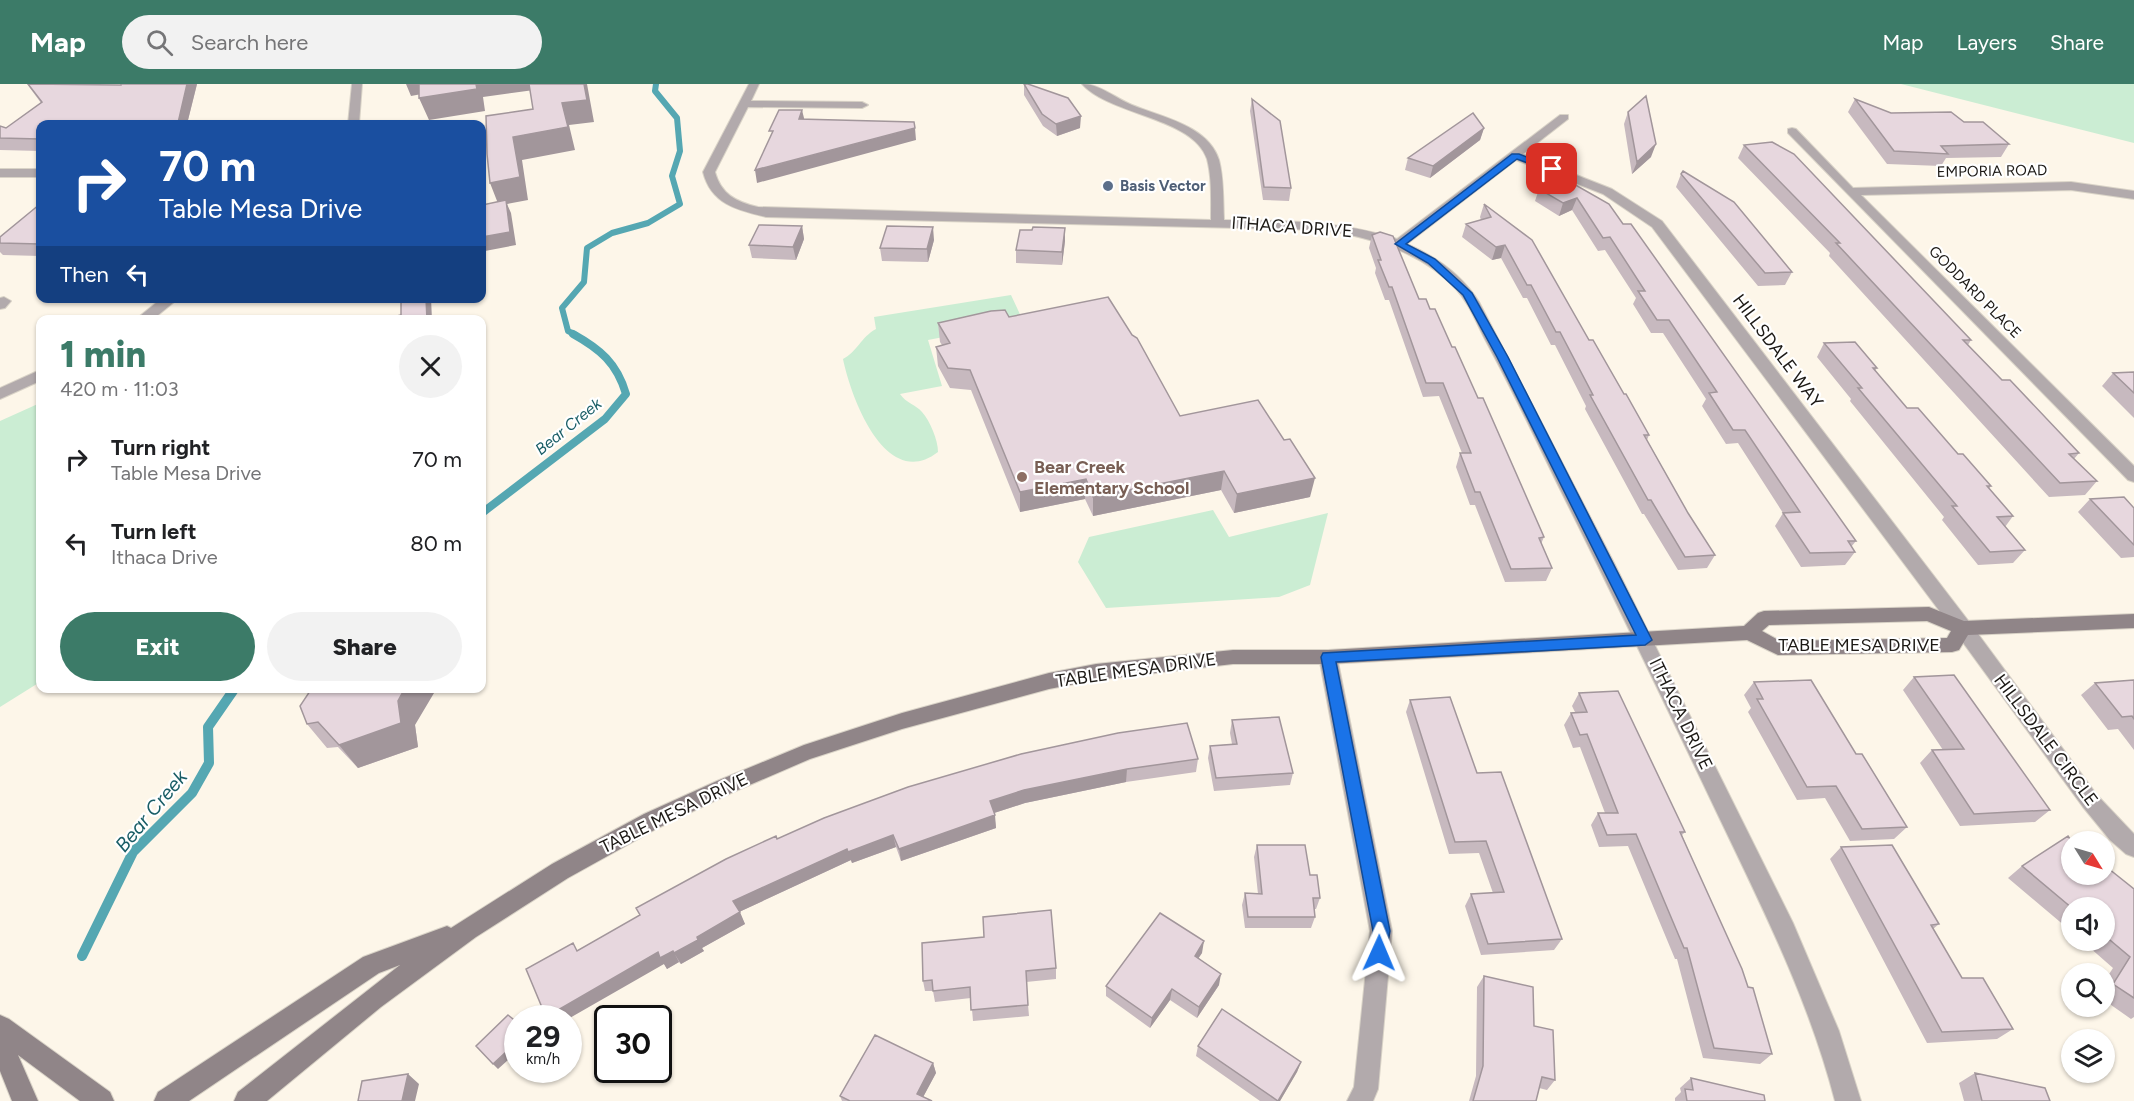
<!DOCTYPE html>
<html lang="en">
<head>
<meta charset="utf-8">
<style>
  body { margin:0; font-family:Figtree,sans-serif; background:#f2f2f2; color:#202124; height:100vh; display:flex; flex-direction:column; font-size:22px; white-space:nowrap }
  * { box-sizing:border-box; margin:0 }
  p { font-size:20px; color:#757577 }
  .icon { flex:none; width:33px; height:33px; fill:none; stroke:currentColor; stroke-width:2; stroke-linecap:round; stroke-linejoin:round }
  .map { position:relative; flex:1; overflow:hidden }
  .side { position:absolute; left:36px; top:231px; width:450px; height:378px; display:flex; flex-direction:column; background:#fff; border-radius:12px; box-shadow:0 2px 4px #0004 }
  .side>* { flex:none }
  .hud { position:absolute; left:36px; top:36px; width:450px; height:183px; border-radius:12px; box-shadow:0 2px 4px #0004; background:#1a4fa0; color:#fff; overflow:hidden }
  .needle { width:39px; rotate:127deg }
  .buttons { position:absolute; left:2061px; top:747px; display:grid; gap:12px }
  .buttons a { display:grid; place-items:center; width:54px; height:54px; border-radius:50%; background:#fff; box-shadow:0 2px 4px #0004; font-size:30px }
  .speed { position:absolute; left:504px; top:921px; display:flex; gap:12px; font-size:30px; font-weight:700; text-align:center }
  .speed>* { display:grid; place-content:center; width:78px; height:78px; border-radius:50%; background:#fff; box-shadow:0 2px 4px #0004; line-height:1 }
  .speed small { font-size:15px; font-weight:400 }
  .speed .limit { border:3px solid #111; border-radius:9px; background:#fff; color:#111 }
  .pin { position:absolute; display:grid; place-items:center; width:51px; height:51px; color:#fff; margin:-26px; border-radius:12px; box-shadow:0 3px 9px #0006 }
  .me { position:absolute; width:66px; margin:-33px; rotate:1deg; stroke-linejoin:round; filter:drop-shadow(0 0 4px #0008) }
  .turn { display:flex; align-items:center; gap:21px; height:126px; padding:0 24px; font-size:27px }
  .turn .icon { width:78px; height:78px; stroke-width:2.5 }
  .turn b { display:block; font-size:42px; line-height:51px }
  .then { display:flex; align-items:center; height:57px; padding:0 24px; background:#0003; gap:12px; font-size:22px }
  .round { display:grid; place-items:center; flex:none; width:63px; height:63px; border-radius:32px; background:#f2f2f2 }
  .summary { display:flex; align-items:center; justify-content:space-between; height:102px; padding:0 24px }
  h1 { font-size:36px; font-weight:800; line-height:45px; color:#3c7b68 }
  .action { display:flex; gap:12px; margin-top:auto; padding:12px 24px }
  .action a { flex:1; height:69px; border-radius:36px; background:#3c7b68; color:#fff; font-size:24px; font-weight:800; line-height:69px; text-align:center }
  .action a+a { background:#f2f2f2; color:#202124 }
  ul { padding:0; list-style:none }
  li { display:flex; align-items:center; gap:18px; height:84px; padding:0 24px }
  li div { flex:1 }
  li b { display:block; font-size:22px }
  li em { font-style:normal }
  header { display:flex; align-items:center; gap:36px; box-sizing:border-box; height:84px; padding:0 30px; background:#3c7b68; color:#fff }
  header strong { font-size:28px }
  nav { display:flex; gap:33px; margin-inline-start:auto; font-size:21px }
  .search { width:420px; height:54px; background:#f2f2f2; display:flex; align-items:center; gap:15px; box-sizing:border-box; padding:0 21px; border-radius:33px; color:#757577; font-size:22px }
  .map>svg:first-child { display:block }
</style>
</head>
<body>
<header>
<strong>Map</strong>
<div class="search"><svg class="icon" aria-label="search" viewBox="0 0 24 24"><circle cx="10" cy="10" r="6"/><path d="M15 15l6 6"/></svg>Search here</div>
<nav><a>Map</a><a>Layers</a><a>Share</a></nav>
</header>
<div class="map">
<svg width="2134" height="1017" viewBox="0 0 2134 1017">
  <rect width="100%" height="100%" fill="#fdf6e9"/>
  <path fill="#cbedd3" d="M1901,0h233v59z
    M1011,211l14,30 -35,3 -62,12 14,46 -42,8c6,9 16,11 22,18 8,9 16,28 16,40 -52,40 -87,-54 -95,-93 14,-7 18,-22 33,-30l-2,-12z
    M40,319v279l-40,25v-286z
    M1213,426l16,27 99,-24 -18,72 -31,12 -173,11 -28,-46 11,-25z"/>
  <g fill="none" stroke-linecap="round" stroke-linejoin="round">
    <path stroke="#55a7b2" stroke-width="6" d="M576,251l-8,-4 -6,-23 22,-26 3,-34 25,-15 36,-10 32,-19 -8,-28 8,-25 -3,-33 -22,-27 1,-7"/>
    <path stroke="#55a7b2" stroke-width="8" d="M482,429l123,-94 21,-25c-9,-31 -26,-45 -53,-60"/>
    <path stroke="#55a7b2" stroke-width="10" d="M82,872l51,-104 59,-59 17,-30 -1,-36 27,-39"/>
    <g stroke="#d9d3c7" stroke-width="2">
      <path id="street" d="M352,0h10l-3,40h-11z
        M749,0h10l-8,17 111,1 6,3 -6,3 -114,-1 -33,65c6,22 21,30 43,35l453,13c0,-20 1,-42 -4,-61 -14,-42 -96,-43 -125,-75 18,0 33,14 50,21 29,12 76,20 87,55 5,19 4,40 5,60 60,1 115,0 173,19l163,-124h8v4l-45,35 89,35 50,32 308,402 127,172 37,39v23l-8,-3 -16,-14 -27,-33 -127,-174 -304,-406 -49,-33 -87,-34 -109,84c30,13 55,31 72,58l135,261 179,360 46,108 22,70h-26c-26,-101 -72,-192 -117,-286 -52,-109 -104,-218 -158,-326 -24,-49 -47,-98 -73,-146 -10,-18 -17,-39 -31,-54 -34,-37 -84,-51 -132,-59l-558,-13c-29,-7 -55,-13 -63,-45z
        M1792,44l4,1 57,59 218,-6 63,9v8l-63,-9 -210,5 273,271v16l-6,-2 -340,-347v-4z
        M0,85h40v8h-40z
        M4,213l7,4 -6,7 -5,1v-11z
        M162,214h17l-27,22h-17z
        M40,286v11l-40,18v-11z
        M1328,566l7,2 2,5 55,274 -14,158 -5,12h-26l7,-14 16,-156 -51,-274 2,-5z"/>
    </g>
    <g stroke="#d9d3c7" stroke-width="2">
      <path id="secondary" d="M1929,523l35,14 170,-7v14l-166,7 -9,15 -7,2 -174,3 -31,-15 -419,24h-95l-137,16 -47,9 -147,40 -92,30 -79,34 -73,35 -90,50 -92,59 -95,70 -114,94h-33l4,-9 162,-127 -21,8 -190,128h-35l4,-9 205,-135 84,-31 4,2 101,-64 92,-50 73,-33 87,-36 98,-32 147,-40 47,-9 137,-14h95l416,-24 14,-13 6,-2zM1927,537l24,10 -4,7 -167,3 -18,-10 7,-6z
        M0,931l9,4 101,73 4,9h-34l-62,-46 20,46h-26l-12,-30z"/>
    </g>
    <use href="#street" fill="#b2aaac" fill-rule="evenodd"/>
    <use href="#secondary" fill="#908588" fill-rule="evenodd"/>
  </g>
  <path fill="#c7b9bf" d="M27,0l94,1v-1h76l-10,40h-147v27l-40,-1v-24l6,2 35,-25z
    M1024,0h4l52,44 -23,8 -14,-10 -19,-31z
    M1252,15l39,89 -2,13 -26,-1 -13,-89z
    M1855,15l36,14 73,9 45,22 -8,13 -55,1 -5,8 -54,-2 -39,-52z
    M1628,28l23,45 -19,17 -8,-50z
    M1484,44l-4,12 -50,38 -25,-8 3,-12z
    M1744,61l227,195 -3,5 34,35 77,73 -5,6 23,22 -12,14 -36,2 -220,-241 1,-3 -92,-95z
    M1681,90l111,98 -7,13 -27,1 -82,-99z
    M1565,95l58,45 233,317 -5,6 4,5 -10,13 -44,2 -26,-41 8,-13 -45,-70 -12,1 -24,-38 4,-7 -43,-66h-12l-18,-29 3,-6 -31,-48 -7,1 -26,-41 -13,6 -24,-15 4,-12z
    M40,120v52l-37,-1 -3,-3v-15z
    M1484,120l105,136 60,95 -2,5 41,73 27,42 -8,13 -29,2 -34,-56h-2l-57,-105 1,-3 -31,-61h-4l-24,-47h-4l-22,-40 -9,2 -30,-23 4,-13 15,-4 -1,-3z
    M802,142l2,13 -8,21 -44,-2 -3,-13z
    M1372,151l47,64 11,10 22,38 26,51 66,139 -3,7 11,24 -6,13 -41,1 -30,-77h-5l-14,-38 4,-14h2l-23,-57 -16,1 -34,-97h-4l-10,-27 1,-5 -7,-20z
    M934,156l-6,22 -46,-1 -2,-13z
    M1065,157l-3,24 -46,-2v-13z
    M1009,233l171,99 130,81 -76,16 -13,-23 -128,26 -8,-17 -65,13 -49,-122 -21,-2 -12,-22 -2,-19 6,-2 -2,-3 -2,-19z
    M1824,259l53,25 -2,3 32,37 51,46 33,32 -2,3 24,27 -8,11 20,23 -12,13 -35,2 -36,-45 2,-3 -94,-116 1,-2 -34,-42z
    M2134,288v46l-32,-32 11,-13z
    M2090,415l44,9v49l-13,1 -43,-46z
    M1914,593l136,133 -15,12 -75,4 -40,-63 12,-13h11l-40,-60z
    M2134,596v70l-16,-21 -10,1 -27,-35 14,-12z
    M1754,598l102,72 51,73 -13,12 -44,2 -25,-43 -28,2 -49,-88 3,-4 -7,-13z
    M1579,609l106,139 -3,3 66,152 24,67 -12,10 -57,-6 -26,-99h-2l-47,-113 -29,1 -8,-22 7,-12h7l-25,-66 -7,1 -9,-23 7,-12 4,-1 -3,-6z
    M1410,616l67,73 85,166 -8,11 -73,5 -16,-49 6,-12 22,-1 -14,-40 -30,1 -43,-142z
    M300,622l115,19 3,22 -60,21 -20,-21 -11,1 -20,-24z
    M1232,636l61,53 -3,12 -76,6 -6,-33 2,-12 22,-2 -2,-11z
    M1198,675l-2,13 -70,10 -101,21 -31,10 2,15 -95,33 -5,-14 -44,16 -1,-3 -112,52 6,12 -43,24 2,3 -23,13 -2,-2 -12,7 -3,-5 -86,-14 199,-111 131,-52z
    M1257,761l53,30 10,23 -4,11h-2l1,8 -4,11h-66l-3,-23 3,-12 13,1 -4,-37z
    M1841,763l98,77 -6,5 29,49 51,51 -16,10 -70,4 -97,-184z
    M2022,782l50,8 62,15v128l-3,2 -27,-19v-18l9,-14 -32,-28h23v-32h-32v24l-64,-54z
    M1202,869l-4,6 21,26 -22,33 -27,-18 -20,28 -44,-32v-10z
    M1056,884v11l-30,3 3,34 -56,5 -2,-23 -36,4 -2,-11h-8l-2,-10z
    M1484,892l50,50 21,54 -8,10 -8,-2 -3,13h-67l7,-25 1,-89z
    M1198,962l103,16 -4,10 -17,29h-20l-64,-45z
    M933,979l3,10 -13,24 9,4h-90l-2,-5z
    M1975,989l75,28h-86l-5,-18z
    M1691,994l74,23h-90v-3l6,-6 -1,-4z"/>
  <path fill="#a2969b" d="M187,0h10l-10,40h-11z
    M406,0h17l4,9 -16,3z
    M476,0h56l2,6 -51,7 2,14 -56,9 -10,-22z
    M584,0h3l7,38 -25,3 6,25 -53,10 6,40 -21,4 4,9 5,32 -31,6 -3,-8v-6l17,-31 -9,-23 23,-46z
    M802,26l3,12 -6,-3z
    M1081,32l-1,12 -23,8 -1,-12z
    M915,44l1,12 -159,43 -2,-13z
    M1484,44l-4,12 -50,38 3,-12z
    M1656,60l-5,13 -19,17 5,-12z
    M1577,114l-5,12 -13,6 4,-13z
    M802,142l2,13 -8,21 -3,-13z
    M933,143l1,13 -6,22 -1,-13z
    M1065,144v13l-3,24v-13z
    M1505,161l-4,13 -9,2 4,-13z
    M426,214h5l1,22h-5z
    M1224,387l-3,19 -128,26v-19z
    M1315,394l-5,19 -76,16 3,-19z
    M1086,395l-1,20 -65,13v-20z
    M405,604h32l-22,37 3,22 -60,21 -19,-23z
    M1127,685l-1,13 -101,21 -34,11 -1,-13 34,-11z
    M995,731l1,13 -95,33 -2,-12z
    M893,751l3,12 -44,16 -4,-11z
    M847,765l4,11 -112,52 -6,-11z
    M740,828l5,12 -43,24 2,3 -23,13 -7,-11 23,-16z
    M1204,857l-2,12 -10,14 3,-11z
    M673,867l6,11 -12,7 -3,-5 -96,55v-1h-21l-1,-1 112,-65z
    M1221,890l-2,11 -22,33 2,-11z
    M1172,905l-2,11 -20,28 2,-10z
    M518,957v10l-20,18 -5,-5z
    M1301,978l-4,10 -17,29h-2z
    M933,979l3,10 -15,28 -4,-7z
    M408,990l11,10 -4,17h-13z"/>
  <path fill="#e7d7de" stroke="#a2969b" stroke-width="1.5" d="M28,0l93,1v-1h66l-9,39 -2,1h-136v15l-40,-1v-12l6,2 36,-26z
    M419,0h57l1,5 -58,9z
    M529,0h55l3,16 -25,3 6,24 -55,10 7,40 -30,6 -3,-29 -1,-38 47,-7z
    M1024,0h4l40,14 13,18 -25,8 -14,-10z
    M1646,12l10,48 -19,18 -9,-50z
    M1252,15l28,22 11,67 -27,-1z
    M1855,15l36,14 60,-1 13,10h19l26,22 -68,2 7,8 -54,-3z
    M779,26h23l-3,9 115,3 1,6 -160,42 18,-39h-4z
    M1473,29l11,15 -51,38 -25,-8z
    M1772,58l22,12 177,186h-8l39,40h8l69,73 -10,1 28,27 -37,2 -224,-240h4l-96,-98z
    M1683,87l51,31 58,70 -27,1 -84,-99z
    M1565,95l44,25 14,20h8l225,317h-8l7,11 -45,1 -27,-40 17,-1 -55,-82h-12l-24,-37 8,-1 -48,-72h-12l-19,-29h7l-35,-54 -7,1 -26,-40 -14,5 -24,-14z
    M506,116l4,32 -28,5v-32z
    M40,120v40l-40,-1v-6z
    M1484,120l48,36 57,100h4l31,54h2l23,41h-5l44,78 27,42 -30,2 -34,-57h-3l-58,-105h3l-33,-63h-4l-25,-47h-4l-22,-40 -9,2 -30,-23 25,-7z
    M759,141l43,1 -9,21 -44,-2z
    M887,142l46,1 -6,22 -47,-1z
    M1033,143l32,1 -3,24 -46,-2 4,-20h12z
    M1380,148l13,4 26,63h7l4,10h5l17,38h3l23,51h5l61,139 -5,1 13,30 -41,1 -31,-77h-5l-15,-39h11l-28,-70h-17l-34,-96h-3l-11,-27h3l-9,-25z
    M1108,213l24,38 5,3 43,78 78,-16 26,40 6,-1 25,39 -78,16 -13,-23 -131,26 -7,-18 -66,13 -50,-122 -22,-2 -12,-21 14,-4 -12,-20 53,-12 14,-1 4,7z
    M401,214h25l1,22h-35v-3l9,-2z
    M1855,258l22,26h-4l34,40h11l40,46h5l28,32h-4l26,30 -16,1 28,33 -35,2 -38,-46h5l-99,-118h4l-38,-45z
    M2134,288v21l-21,-20z
    M2124,413l10,11v37l-44,-46z
    M1954,591l96,135 -76,4 -42,-64 32,-1 -50,-72z
    M1811,596l45,74h6l45,73 -45,2 -26,-43 -29,1 -50,-88h6l-9,-17z
    M2134,596v39l-2,-3 -10,1 -27,-34z
    M312,604h93l-7,13 3,22 -62,22 -21,-23 -11,2 -7,-18z
    M1618,607l67,141h-5l62,137 6,18 5,1 19,66 -58,-6 -27,-100h-3l-48,-114 -29,1 -9,-22h20l-31,-79 -7,1 -9,-22 16,-1 -8,-19z
    M1450,613l27,76 24,-1 61,167 -74,5 -17,-50 33,-2 -18,-51 -31,1 -45,-142z
    M1279,633l14,56 -77,5 -6,-32 27,-2 -5,-24z
    M1187,639l11,36 -71,10 -103,21 -34,11 5,14 -96,34 -6,-14 -45,17 -1,-3 -114,52 7,11 -43,25 1,3 -24,13 -1,-2 -13,7 -2,-6 -112,65 -20,-48 47,-26 4,8 63,-36 -4,-7 90,-49 50,-23 1,3 47,-21 84,-31 113,-33 97,-21z
    M2068,752l4,6v32h32v-9l30,24v109l-21,-14 17,-27 -26,-22v-27h-32l-50,-42z
    M1257,761h48l5,30h7l3,23h-7l2,19h-67l-3,-24 17,1z
    M1892,761l47,79 -8,1 31,53h21l30,51 -71,3 -101,-185z
    M1051,826l5,58 -30,3 2,34 -57,5 -1,-23 -37,4 -1,-11 -9,1 -1,-38 62,-6 -1,-20z
    M1160,829l44,28 -9,15 26,18 -22,33 -27,-18 -20,29 -46,-32z
    M1484,892l49,11 1,39 19,4 2,50 -13,-3 -6,24h-63l10,-35z
    M1222,925l79,53 -23,39 -80,-55z
    M508,931l10,8v18l-25,23 -17,-18z
    M875,951l58,28 -16,31 15,7h-82l-10,-5z
    M1975,989l70,15 5,13h-68z
    M408,990l-6,27h-44l4,-20z
    M1691,994l73,17 1,6h-78l-2,-12 8,1z"/>
  <path fill="#1a73e8" stroke="#114b97" stroke-width="1.5" d="M1512,70h7l38,15 -8,2 -32,-12 -111,85 29,15 37,34 36,64 144,283 -7,5 -309,17 54,269 -5,28 -6,3 -6,-3 -3,-6 3,-22 -52,-274 2,-4 313,-18 -139,-278 -34,-62 -35,-32 -33,-19z"/>
  <circle fill="#5c6f8a" stroke="#fff" stroke-width="2" cx="1108" cy="102" r="6"/>
  <circle fill="#8d6e63" stroke="#fff" stroke-width="2" cx="1022" cy="393" r="6"/>
  <g text-anchor="middle" stroke-width="4.5" stroke-linejoin="round" paint-order="stroke">
    <g font-size="15" fill="#1c1915" stroke="#fff">
      <text transform="translate(1992 87) rotate(-1)" y="5">EMPORIA ROAD</text>
      <text transform="translate(1975 208) rotate(45)" y="5">GODDARD PLACE</text>
    </g>
    <g font-size="15" font-weight="bold" fill="#4e5e75" stroke="#fff" text-anchor="start">
      <text x="1120" y="107">Basis Vector</text>
    </g>
    <g font-size="16" font-style="italic" fill="#195d66" stroke="#fff">
      <text transform="translate(568 342) rotate(-39)" y="6">Bear Creek</text>
    </g>
    <g font-size="18" fill="#1c1915" stroke="#fff">
      <text transform="translate(1292 143) rotate(4)" y="6">ITHACA DRIVE</text>
      <text transform="translate(1778 267) rotate(53)" y="6">HILLSDALE WAY</text>
      <text x="1859" y="567">TABLE MESA DRIVE</text>
      <text transform="translate(1136 586) rotate(-8)" y="6">TABLE MESA DRIVE</text>
      <text transform="translate(1681 630) rotate(64)" y="6">ITHACA DRIVE</text>
      <text transform="translate(2046 656) rotate(53)" y="6">HILLSDALE CIRCLE</text>
      <text transform="translate(674 729) rotate(-26)" y="6">TABLE MESA DRIVE</text>
    </g>
    <g font-size="18" font-weight="bold" fill="#785e54" stroke="#fff" text-anchor="start">
      <text x="1034" y="389">Bear Creek<tspan x="1034" dy="21">Elementary School</tspan></text>
    </g>
    <g font-size="20" font-style="italic" fill="#195d66" stroke="#fff">
      <text transform="translate(151 727) rotate(-50)" y="7">Bear Creek</text>
    </g>
  </g>
</svg>
<div class="buttons">
<a><svg class="needle" viewBox="-14 -14 28 28"><path d="M0-13l5 13h-10z" fill="#e53935"/><path d="M0 13l5-13h-10z" fill="#757577"/></svg></a>
<a><svg class="icon" aria-label="sound" viewBox="0 0 24 24"><path d="M4 9h4l5-4v14l-5-4H4zM17 9q2 3 0 6"/></svg></a>
<a><svg class="icon" aria-label="search" viewBox="0 0 24 24"><circle cx="10" cy="10" r="6"/><path d="M15 15l6 6"/></svg></a>
<a><svg class="icon" aria-label="layers" viewBox="0 0 24 24"><path d="M12 4l9 5-9 5-9-5zM3 14l9 5 9-5"/></svg></a>
</div>
<div class="speed"><div>29<small>km/h</small></div><div class="limit">30</div></div>
<div class="pin" style="left:1552px;top:85px;background:#d93025"><svg class="icon" aria-label="arrive" viewBox="0 0 24 24"><path d="M6 21V4h12l-3 4 3 4H6"/></svg></div>
<svg class="me" style="left:1379px;top:869px" viewBox="-20 -20 40 40"><path d="M0-17L14 15 0 8-14 15z" fill="#1a73e8" stroke="#fff" stroke-width="4"/></svg>
<div class="hud">
<div class="turn"><svg class="icon" aria-label="right" viewBox="0 0 24 24"><path d="M7 20v-9h11M14 6l5 5-5 5"/></svg><div><b>70 m</b>Table Mesa Drive</div></div>
<div class="then">Then<svg class="icon" aria-label="left" viewBox="0 0 24 24"><path d="M17 20v-9H6M10 6l-5 5 5 5"/></svg></div>
</div>
<section class="side">
<div class="summary"><div><h1>1 min</h1><p>420 m · 11:03</p></div><a class="round"><svg class="icon" aria-label="close" viewBox="0 0 24 24"><path d="M6 6l12 12M18 6L6 18"/></svg></a></div>
<ul>
<li><svg class="icon" aria-label="right" viewBox="0 0 24 24"><path d="M7 20v-9h11M14 6l5 5-5 5"/></svg><div><b>Turn right</b><p>Table Mesa Drive</p></div><em>70 m</em></li>
<li><svg class="icon" aria-label="left" viewBox="0 0 24 24"><path d="M17 20v-9H6M10 6l-5 5 5 5"/></svg><div><b>Turn left</b><p>Ithaca Drive</p></div><em>80 m</em></li>
</ul>
<div class="action"><a>Exit</a><a>Share</a></div>
</section>
</div>
</body>
</html>
